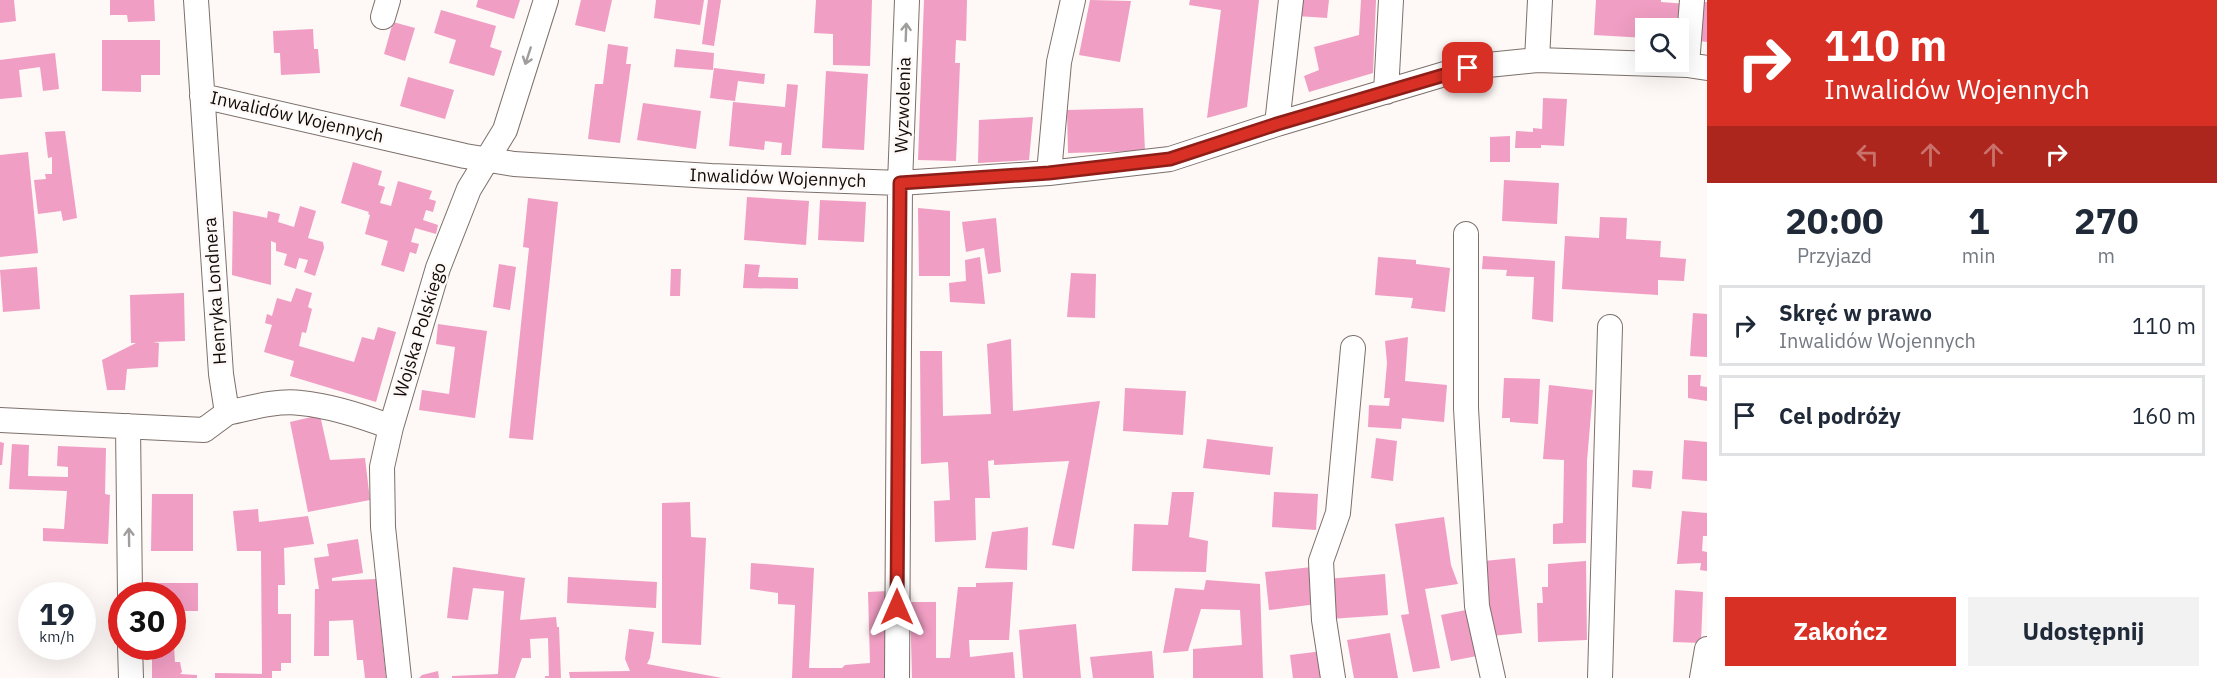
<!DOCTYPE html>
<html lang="pl">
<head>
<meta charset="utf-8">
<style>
  body { margin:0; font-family:"IBM Plex Sans",sans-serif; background:#f2f2f3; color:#1f2937; height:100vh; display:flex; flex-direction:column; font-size:22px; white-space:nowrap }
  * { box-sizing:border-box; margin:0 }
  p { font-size:20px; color:#747a83 }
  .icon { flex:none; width:33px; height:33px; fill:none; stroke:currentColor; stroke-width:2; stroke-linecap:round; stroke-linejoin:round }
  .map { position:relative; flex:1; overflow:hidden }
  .side { display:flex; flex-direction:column; background:#fff; width:510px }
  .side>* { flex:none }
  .banner { background:#d93025; color:#fff; overflow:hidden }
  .buttons { position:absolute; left:1635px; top:18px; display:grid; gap:12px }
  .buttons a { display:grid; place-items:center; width:54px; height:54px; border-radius:0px; background:#fff; box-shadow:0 6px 24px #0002; font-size:30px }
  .speed { position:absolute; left:18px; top:582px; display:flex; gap:12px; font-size:30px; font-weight:700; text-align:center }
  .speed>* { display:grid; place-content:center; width:78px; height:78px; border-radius:50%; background:#fff; box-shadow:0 6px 24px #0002; line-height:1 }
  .speed small { font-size:15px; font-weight:400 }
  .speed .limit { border:9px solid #d22; background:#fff; color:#111 }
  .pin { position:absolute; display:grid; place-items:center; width:51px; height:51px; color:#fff; margin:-26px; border-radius:12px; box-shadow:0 3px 9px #0006 }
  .me { position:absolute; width:66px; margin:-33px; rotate:0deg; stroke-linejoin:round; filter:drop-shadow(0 0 4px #0008) }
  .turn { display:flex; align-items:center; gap:21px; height:126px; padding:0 18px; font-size:27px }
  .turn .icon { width:78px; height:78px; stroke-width:2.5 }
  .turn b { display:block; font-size:42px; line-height:51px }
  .lanes { display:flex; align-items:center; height:57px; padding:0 18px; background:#0003; justify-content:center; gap:30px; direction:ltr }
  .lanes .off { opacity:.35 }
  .eta { display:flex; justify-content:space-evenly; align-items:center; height:102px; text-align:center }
  .eta b { font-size:36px; font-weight:800; line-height:42px }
  .cta { display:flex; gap:12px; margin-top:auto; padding:12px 18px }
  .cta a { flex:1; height:69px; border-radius:0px; background:#d93025; color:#fff; font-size:24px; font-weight:800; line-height:69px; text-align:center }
  .cta a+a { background:#f2f2f3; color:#1f2937 }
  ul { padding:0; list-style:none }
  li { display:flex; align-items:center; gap:18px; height:81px; margin:0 12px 9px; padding:0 6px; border:3px solid #e0e1e3; border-radius:0px }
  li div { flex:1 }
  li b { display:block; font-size:22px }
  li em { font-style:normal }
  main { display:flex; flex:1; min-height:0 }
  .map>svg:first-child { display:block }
</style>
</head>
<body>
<main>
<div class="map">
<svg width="1707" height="678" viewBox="0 0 1707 678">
  <rect width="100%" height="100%" fill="#fef8f6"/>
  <path fill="#f09ec3" d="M0,0h14l2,21 -16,2z
    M110,0h44l1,21 -27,1 -1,-7h-17z
    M478,0h42l-6,19 -38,-12z
    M581,0h31l-7,32 -30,-7z
    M656,0h48l-4,25 -46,-7z
    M708,0h13l-7,46 -12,-2z
    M816,0h56l-2,66 -37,-1v-31l-19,-1z
    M924,0h43l-1,41 -10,-1 -1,23h5l-4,98 -38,-1z
    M1090,0l41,1 -11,61 -41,-7z
    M1190,0h69l-12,107 -40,11 14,-108 -32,-5z
    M1299,0h30l-2,18 -30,-2z
    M1361,0h15l-3,73 -64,19 -5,-16 15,-6 -5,-23 45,-12z
    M1596,0h65v2l26,2 -9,24h-32v10l-52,-3z
    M1700,2h7v40l-8,-1z
    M441,10l55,16 -6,21 12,4 -8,25 -45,-13 7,-23 -22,-7z
    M393,22l22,6 -10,33 -21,-7z
    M313,29l1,20h4l2,24 -39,2 -1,-22h-6l-1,-22z
    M102,40h58v35h-19v17l-39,-1z
    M608,44l20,3 -2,17h5l-11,79 -32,-4 7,-55h8z
    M676,49l38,4 -1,17 -39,-3z
    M55,53l4,36 -16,2 -3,-24 -21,3 3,27 -22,2v-39z
    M714,68l51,6 -1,10 -26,-3 -3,20 -25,-3z
    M826,71l42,3 -4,76 -42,-2z
    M408,77l46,13 -9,29 -45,-13z
    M787,84l11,1 -7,70h-10l1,-12 -17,-2 -1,9 -35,-4 4,-44 52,5z
    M1543,98l24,1 -3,47 -23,-1v3h-26l1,-17 17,1v-4l9,1z
    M643,103l58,8 -5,38 -59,-9z
    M1143,108l2,43 -77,2 -1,-43z
    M1033,117l-4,43 -51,3 1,-43z
    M65,131l12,87 -14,3 -2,-10 -23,3 -4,-34 12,-1 -1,-5h7v-17l-4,1 -3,-26z
    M1510,136v26h-20v-25z
    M28,152l10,101 -38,4v-102z
    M353,162l29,9 -4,14 7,2 -5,16 11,3 7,-25 34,10 -3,8 7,2 -3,11 -7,-2 -3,10 15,5 -2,9 -21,-6 -4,14 8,2 -3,10 -6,-2 -6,20 -23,-7 7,-24 -23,-7 5,-19 -2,-1 1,-2 -28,-9z
    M1504,180l55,3 -2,41 -55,-3z
    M747,197l62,4 -3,44 -62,-5z
    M528,198l30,4 -25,238 -24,-2 20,-190 -6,-1z
    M820,200l46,2 -2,40 -46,-2z
    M300,206l16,5 -8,27 15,4 1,6 -9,28 -11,-4 4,-12 -9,-2 -3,11 -12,-4 3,-11 -11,-3v-8l-5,-2v44l-39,-10 1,-64 34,7 1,-7 12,3 -2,8 16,5z
    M918,208l32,3v65h-31z
    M1600,217l27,1 -1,21 35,2 -1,16 26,2 -2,22 -26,-1v15l-96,-6 3,-53 34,2z
    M996,218l5,54 -13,2 -4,-26 -18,4 -4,-30z
    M1483,256l72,5 -2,61 -21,-3 2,-42 -28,-1 1,-6 -25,-1z
    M980,257l5,47 -35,-2 -1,-19 17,-2 -1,-21z
    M1378,257l38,3v4l34,4 -5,44 -34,-4 2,-10 -38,-3z
    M499,264l17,3 -6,43 -17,-3z
    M745,264l15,1 -2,12 40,1v11l-55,-1z
    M37,267l3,42 -37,3 -3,-42z
    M671,269h10l-1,27h-10z
    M1071,273l25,1 -1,44 -28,-1z
    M296,288l16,5 -4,14 4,2 -6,24 -4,-1 -3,14 55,16 8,-25 12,3 4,-13 18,5 -20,70 -86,-26 4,-15 -30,-9 8,-27 -7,-2 2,-9 5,2 5,-18 14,4z
    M184,293l1,48 -32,1 6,1 -1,24 -31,2 -2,21h-18l-5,-30 34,-17h-5l-1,-48z
    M1693,313l14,1v43l-17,-1z
    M438,324l49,7 -12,87 -56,-8 3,-20 27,4 6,-47 -19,-3z
    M1408,337l-3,44 42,4 -3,37 -42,-4 -1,11 -33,-2 1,-22 20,1 1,-8h-6l3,-35 -2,-22z
    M1011,339l2,72 87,-10 -26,148 -22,-4 17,-84 -75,4v-5l-6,1 2,37h-15l1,42 -41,2 -1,-41 16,-1 -2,-38 -27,2 -1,-113h22l1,65 48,-2 -4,-70z
    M1688,375h13l-1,11 7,1v14l-19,-3z
    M1504,378l36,1 -2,45 -28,-2v-4h-8z
    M1549,385l44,5 -6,71 -1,82 -33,1v-20l10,-1 1,-63 -21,-1z
    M1125,388l61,3 -3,44 -60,-4z
    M320,415l10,45 35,-2 5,42 -62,12 -18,-90z
    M1376,438l21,3 -4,40 -22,-3z
    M1207,439l66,8 -3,28 -67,-7z
    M1684,440l23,2v39l-25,-2z
    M0,442l4,1 -2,22h-2z
    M12,444l17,1 -1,31 40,1v-10l-11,-1 1,-20 48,2 -1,46 5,1 -2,49 -65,-3v-13l21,1 3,-38 -58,-2z
    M1633,470l20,1 -2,18 -19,-2z
    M1172,492h22l-5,45 19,4 -2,31 -74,-1 2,-47 34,1z
    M1274,492l44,2 -2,36 -44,-3z
    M152,494h41v57h-42z
    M690,502l1,35 15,1 -5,107 -39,-2v-140z
    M258,509l1,13 49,-6 6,28 -30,4 1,37h-7v29h13v49h-10v8h-9v7h-57v-5l47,1 -1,-123h-24l-4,-40z
    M1682,511l25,2v23h-4l-1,15 5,1v19l-7,-1 1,-7 -24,1z
    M1444,517l7,48 7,19 -33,5 15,79 -27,4 -12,-57 8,-1 -14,-90z
    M1028,527l-1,43 -42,-2 7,-36z
    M358,539l5,34 -31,5v3l44,-2 10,99h-21l-2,-18h-6l-4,-40 -24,1v35h-15l1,-67h4l-5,-31 15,-2 -2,-12z
    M1515,558l7,75 -31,3 -7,-75z
    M1586,561l1,79 -49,2 -1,-39h6l-1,-16h6v-23z
    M751,563l63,5 -5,100h33l3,-3 25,-2 -2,-71 20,-1 2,87h-98l3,-73 -17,-1v-11l-28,-4z
    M453,567l72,11 -5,42 36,-3 1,10h2l2,51h-16v-2h4l-1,-38 -18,1 1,19h-9l-7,20h-63v-2l46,-2 6,-83 -31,-3 -5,32 -21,-2z
    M1312,567l5,37 -48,6 -4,-38z
    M1385,574l3,41 -58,4 -3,-40z
    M568,577l89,5 -1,26 -89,-5z
    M1206,580l54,4 3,94h-70v-29l49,-4 -2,-35 -39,-1 -13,42 -25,2 12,-65 29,2z
    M1013,582l-4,58h-40l1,17 43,-5 2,26h-103l-2,-76h26v56h14l8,-71h18v-4z
    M152,583h46v28h-26v-15h-20z
    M1675,590l28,2 -2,51 -28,-1z
    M1466,610l11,46 -26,5 -10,-46z
    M1076,624l5,54h-58l-4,-48z
    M629,629l25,3 -4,26 -3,6 75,14h-152l-1,-6 61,-1 -5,-12z
    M1390,633l8,45h-44l-7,-38z
    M152,646h22l1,16h5l2,10 -2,2 17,1v3h-45z
    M1152,651l2,27h-61l-3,-21z
    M1323,651l4,27h-34l-3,-23z
    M438,671l1,7h-20l3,-3z"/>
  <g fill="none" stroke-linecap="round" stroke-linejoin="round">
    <g stroke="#7c706b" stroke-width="26">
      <path id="minor" d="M196,0l25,374 6,39c23,-5 50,-13 74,-10 31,3 61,13 90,24
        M383,17l5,-17
        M1537,60l3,-60
        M1687,65l5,-65
        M1386,92l5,-92
        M202,96l263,60 49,8 197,12 189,7 149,-10 121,-14 107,-35 191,-57 69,-7 150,5 20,3
        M1277,124l14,-124
        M1049,173l10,-111 14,-62
        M1466,234v174l11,198 16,72
        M0,420l204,10 23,-17
        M128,426l2,170
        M130,646l1,32
        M399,678l-16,-151 -1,-60 9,-40 47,-159 31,-79 36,-59 41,-130
        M897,678l3,-495 7,-183
        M1333,678l-9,-58 -3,-59 17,-48 15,-165
        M1600,678l10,-351
        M1702,678l5,-29"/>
    </g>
    <use href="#minor" stroke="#fff" stroke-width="24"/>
  </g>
  <defs><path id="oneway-shaft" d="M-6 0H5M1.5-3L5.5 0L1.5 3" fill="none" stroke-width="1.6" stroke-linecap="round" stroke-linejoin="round" transform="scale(1.5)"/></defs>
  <g stroke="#9f9e9d">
    <use href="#oneway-shaft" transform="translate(906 32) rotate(-88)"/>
    <use href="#oneway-shaft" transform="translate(528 56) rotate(108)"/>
    <use href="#oneway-shaft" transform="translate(129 537) rotate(-91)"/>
  </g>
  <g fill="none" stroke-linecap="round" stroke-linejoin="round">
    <g stroke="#8d1f18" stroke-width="15">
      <path id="route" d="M897,607l3,-424 149,-10 121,-14 107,-35 191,-56"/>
    </g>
    <use href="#route" stroke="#d93025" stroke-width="10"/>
  </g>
  <g text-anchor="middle" stroke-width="5" stroke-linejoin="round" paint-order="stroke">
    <g font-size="18" fill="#100c0a" stroke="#fef8f6">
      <text transform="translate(903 105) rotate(-88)" y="6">Wyzwolenia</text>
      <text transform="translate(297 117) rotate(13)" y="6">Inwalidów Wojennych</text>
      <text transform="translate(778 178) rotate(2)" y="6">Inwalidów Wojennych</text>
      <text transform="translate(215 291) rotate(-94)" y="6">Henryka Londnera</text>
      <text transform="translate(420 330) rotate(-73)" y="6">Wojska Polskiego</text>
    </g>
  </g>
</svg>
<div class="buttons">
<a><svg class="icon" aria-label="search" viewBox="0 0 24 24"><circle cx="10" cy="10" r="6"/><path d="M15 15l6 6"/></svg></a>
</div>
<div class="speed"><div>19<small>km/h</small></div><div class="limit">30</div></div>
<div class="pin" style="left:1468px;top:68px;background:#d93025"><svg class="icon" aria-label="arrive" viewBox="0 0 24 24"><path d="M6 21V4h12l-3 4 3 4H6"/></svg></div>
<svg class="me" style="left:897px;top:607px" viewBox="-20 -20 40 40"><path d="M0-17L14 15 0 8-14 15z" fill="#d93025" stroke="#fff" stroke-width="4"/></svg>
</div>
<section class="side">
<div class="banner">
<div class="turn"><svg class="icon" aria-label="right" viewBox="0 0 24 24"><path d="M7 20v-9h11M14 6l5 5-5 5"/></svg><div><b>110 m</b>Inwalidów Wojennych</div></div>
<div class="lanes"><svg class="icon off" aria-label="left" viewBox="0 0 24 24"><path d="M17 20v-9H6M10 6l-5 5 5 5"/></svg><svg class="icon off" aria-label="ahead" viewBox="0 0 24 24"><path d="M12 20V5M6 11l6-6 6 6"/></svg><svg class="icon off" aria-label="ahead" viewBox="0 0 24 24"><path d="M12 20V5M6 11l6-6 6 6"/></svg><svg class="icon" aria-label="right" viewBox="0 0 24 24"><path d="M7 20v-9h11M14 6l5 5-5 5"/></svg></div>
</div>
<div class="eta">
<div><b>20:00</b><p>Przyjazd</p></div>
<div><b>1</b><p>min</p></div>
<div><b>270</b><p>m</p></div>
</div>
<ul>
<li><svg class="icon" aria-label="right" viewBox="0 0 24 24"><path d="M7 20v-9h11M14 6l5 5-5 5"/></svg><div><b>Skręć w prawo</b><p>Inwalidów Wojennych</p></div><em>110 m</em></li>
<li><svg class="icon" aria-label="arrive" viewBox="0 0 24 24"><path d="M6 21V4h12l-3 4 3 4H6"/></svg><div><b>Cel podróży</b></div><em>160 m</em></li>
</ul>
<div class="cta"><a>Zakończ</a><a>Udostępnij</a></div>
</section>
</main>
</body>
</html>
